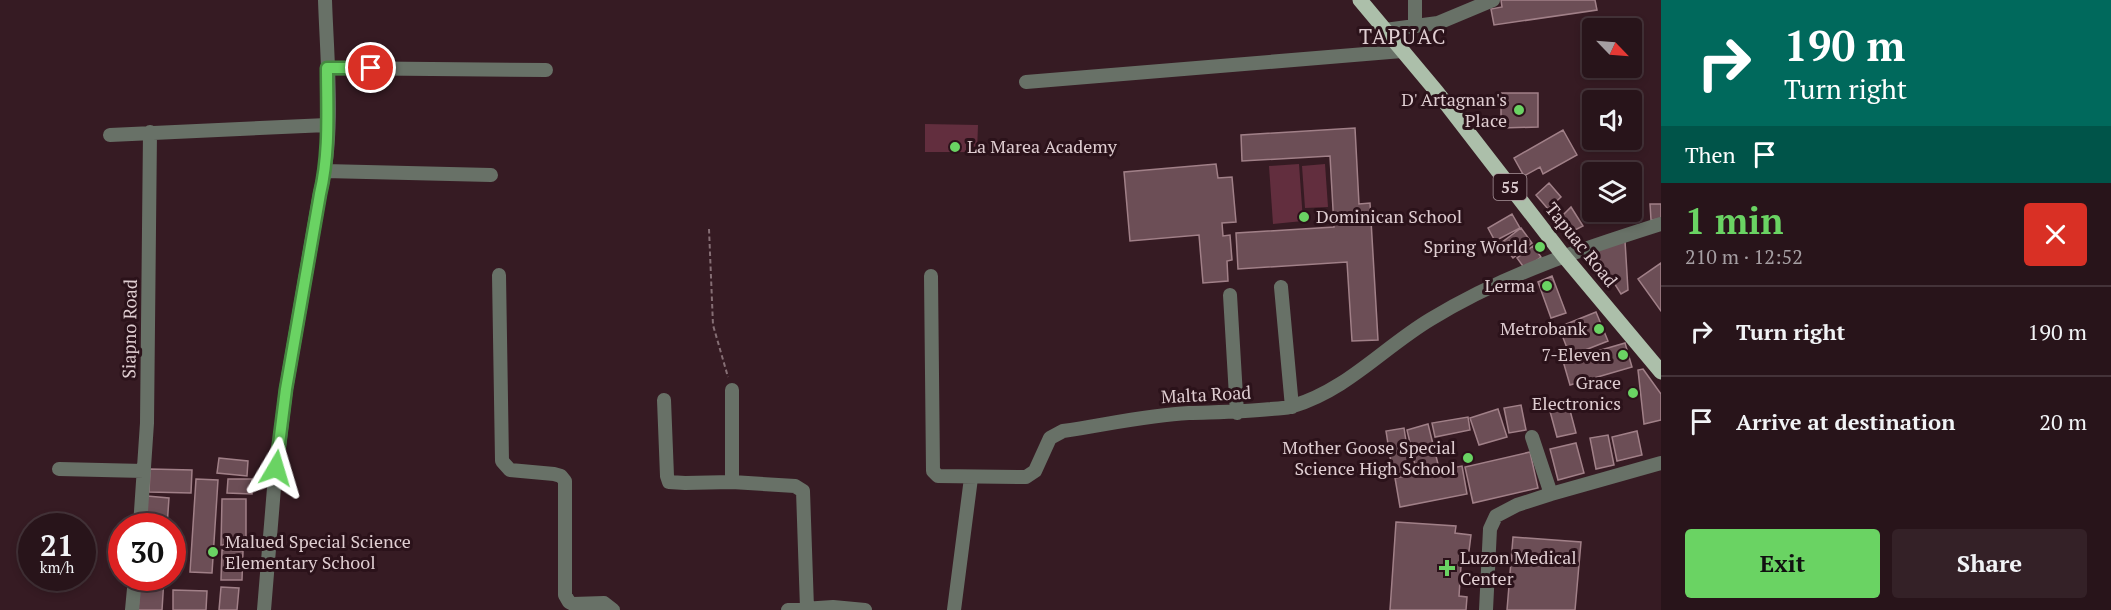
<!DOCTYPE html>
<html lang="en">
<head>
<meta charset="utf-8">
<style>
  body { margin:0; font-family:"PT Serif",serif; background:#342127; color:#f1f3f6; height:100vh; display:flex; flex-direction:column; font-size:22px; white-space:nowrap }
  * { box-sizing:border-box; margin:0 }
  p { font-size:20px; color:#a59ea2 }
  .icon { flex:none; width:33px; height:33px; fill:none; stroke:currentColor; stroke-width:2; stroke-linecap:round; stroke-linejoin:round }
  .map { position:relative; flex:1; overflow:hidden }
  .drawer { display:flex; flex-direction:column; background:#28141a; width:450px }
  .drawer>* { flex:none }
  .guide { background:#00695c; color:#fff; overflow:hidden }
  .needle { width:39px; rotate:115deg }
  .controls { position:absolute; left:1582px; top:18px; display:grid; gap:12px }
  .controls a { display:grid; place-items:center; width:60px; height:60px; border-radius:6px; background:#28141a; box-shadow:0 3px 9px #0003,0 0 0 2px #443339; font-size:30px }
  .speed { position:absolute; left:18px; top:513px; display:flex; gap:12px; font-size:30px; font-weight:700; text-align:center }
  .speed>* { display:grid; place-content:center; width:78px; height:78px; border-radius:50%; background:#28141a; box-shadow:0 3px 9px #0003,0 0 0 2px #443339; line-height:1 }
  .speed small { font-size:15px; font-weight:400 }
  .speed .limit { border:9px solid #d22; background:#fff; color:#111 }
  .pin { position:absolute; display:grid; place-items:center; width:51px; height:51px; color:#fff; margin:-26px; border:3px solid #fff; border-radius:50%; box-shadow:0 2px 6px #0007 }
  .me { position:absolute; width:66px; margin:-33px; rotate:7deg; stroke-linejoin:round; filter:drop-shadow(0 0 4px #0008) }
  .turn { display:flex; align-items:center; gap:21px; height:126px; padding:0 24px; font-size:27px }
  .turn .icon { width:78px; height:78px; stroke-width:2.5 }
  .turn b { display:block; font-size:42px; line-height:51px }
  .then { display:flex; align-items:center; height:57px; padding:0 24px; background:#0003; gap:12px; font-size:22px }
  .round { display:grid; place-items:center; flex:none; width:63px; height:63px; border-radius:6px; background:#342127 }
  .overview { display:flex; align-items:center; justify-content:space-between; height:102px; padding:0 24px }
  h1 { font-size:36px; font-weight:700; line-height:45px; color:#6ad363 }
  .cta { display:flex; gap:12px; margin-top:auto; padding:12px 24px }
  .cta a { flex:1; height:69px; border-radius:6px; background:#6ad363; color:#111; font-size:24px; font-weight:700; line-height:69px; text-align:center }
  .cta a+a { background:#342127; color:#f1f3f6 }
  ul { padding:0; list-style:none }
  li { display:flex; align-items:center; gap:18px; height:90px; padding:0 24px; border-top:2px solid #443339 }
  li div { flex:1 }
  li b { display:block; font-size:22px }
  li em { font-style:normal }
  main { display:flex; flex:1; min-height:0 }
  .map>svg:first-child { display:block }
</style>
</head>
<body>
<main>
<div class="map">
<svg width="1661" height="610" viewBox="0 0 1661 610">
  <rect width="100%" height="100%" fill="#361b23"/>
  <path fill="#622e3e" d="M925,124l53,1 -1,27h-52z
    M1299,164l4,57 -30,3 -4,-58z
    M1325,164l3,43 -23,1 -3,-42z"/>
  <path fill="#6c4e56" stroke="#a18088" stroke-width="1.5" d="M1501,0h94l2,10 -103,15 -3,-16 11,-2z
    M1501,93h37v34l-37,1z
    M1355,128l4,76 11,-1 8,137 -26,1 -5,-79 -109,7 -2,-36 98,-6 -4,-71 -88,5 -1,-26z
    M1563,130l14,25 -34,19 -3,-7 -16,9 -10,-18z
    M1216,164l2,14 14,-1 4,45 -14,1 1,13 7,-1 2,25 -5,1 1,20 -25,2 -4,-48 -69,6 -6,-69z
    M1549,183l12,14 -13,12 -12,-14z
    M1650,204h11v15l-10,1z
    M1571,207l12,19 -16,8 -10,-13z
    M1512,214l8,14 -25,13 -7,-13z
    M1521,228l11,15 -19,15 -12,-15z
    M1625,241l3,49 -7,4 -27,-43z
    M1533,246l8,11 -16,12 -8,-11z
    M1661,263v48l-23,-32z
    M1552,276l14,37 -15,5 -13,-36z
    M1596,312l12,29 -38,15 -11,-29z
    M1625,343l7,24 -62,18 -7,-24z
    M1643,369l18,25v26l-17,4 -6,-54z
    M1567,399l9,34 -19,4 -9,-33z
    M1521,405l5,25 -17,3 -5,-25z
    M1498,409l9,28 -28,8 -9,-27z
    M1468,417l2,13 -35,7 -3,-14z
    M1428,424l10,40 -22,5 -9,-39z
    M1404,428l7,45 -18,3 -7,-45z
    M1637,431l5,24 -25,6 -5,-24z
    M1608,435l6,30 -18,4 -6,-31z
    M1576,443l8,30 -26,7 -8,-31z
    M1530,452l8,36 -65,15 -8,-36z
    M219,458l29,3 -1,15 -30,-3z
    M1462,466l5,28 -67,13 -5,-29z
    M150,469l42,1 -1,23 -42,-1z
    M196,479l22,1 -6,93 -22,-1z
    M228,479h24v15l-25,-1z
    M147,496l22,2 -2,28h-22z
    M222,499h24v46h-25z
    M1396,522l60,4 -1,7 16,2 -2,16h-7l-3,45 8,1 -1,13h-76z
    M1513,537l68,5 -6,68h-68z
    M222,550l21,1 -1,29h-21z
    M140,578h24l-2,32h-24z
    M221,587l18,1 -2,22h-18z
    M173,590l34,1 -1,19h-33z"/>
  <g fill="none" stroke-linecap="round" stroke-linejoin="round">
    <path stroke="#856e74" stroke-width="2" stroke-dasharray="4.5 3" stroke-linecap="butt" d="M709,229l4,96 15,52"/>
    <path stroke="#687167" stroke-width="14" d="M1415,26v-26
      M1385,30l53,-7 55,-23
      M327,68l219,2
      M1026,82l376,-31
      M110,135l217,-10
      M325,171l166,4
      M499,275l3,186 8,9 44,4 7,2 4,5v114l4,7 4,2 31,-1 9,7
      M931,276l2,195 5,5 88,1 9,-6 15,-33 13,-7c42,-6 84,-16 126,-18 28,-1 54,-1 82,-4 7,-1 15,0 22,-3 54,-16 91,-59 138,-87 74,-45 148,-69 230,-95
      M1281,287l11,120
      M1230,295l7,118
      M664,400l3,76 2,6 16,1 47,-1 63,4 8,5 4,117
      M1532,437l19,57
      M59,469l85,2
      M732,482v-92
      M140,526l7,-103 3,-291
      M132,610l3,-32
      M264,610l10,-122 12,-99 34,-196c15,-58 7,-132 5,-193
      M788,610l45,-3 32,3
      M954,610l17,-132
      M1486,610l4,-81 6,-13 21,-11 34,-11 110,-31"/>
    <path stroke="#acbfaa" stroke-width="15" d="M1360,0l77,92 126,163 98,117"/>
  </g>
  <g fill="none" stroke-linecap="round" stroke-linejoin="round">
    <g stroke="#458940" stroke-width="15">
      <path id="route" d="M276,468l10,-79 34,-195c10,-42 7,-84 7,-126h44"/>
    </g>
    <use href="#route" stroke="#6ad363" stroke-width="10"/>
  </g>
  <g fill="#6ad363" stroke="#2b121a" stroke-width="2">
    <circle cx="1519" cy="110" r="6"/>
    <circle cx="955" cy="147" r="6"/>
    <circle cx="1304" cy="217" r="6"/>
    <circle cx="1540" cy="247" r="6"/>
    <circle cx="1547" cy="286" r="6"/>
    <circle cx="1599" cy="329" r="6"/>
    <circle cx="1623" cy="355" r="6"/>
    <circle cx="1633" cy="393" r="6"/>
    <circle cx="1468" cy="458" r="6"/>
    <circle cx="213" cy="552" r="6"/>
    <path d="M1444 559h6v6h6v6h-6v6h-6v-6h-6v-6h6z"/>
  </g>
  <g text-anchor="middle" stroke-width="6" stroke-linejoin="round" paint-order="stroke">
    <rect fill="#2b121a" stroke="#a9959a" stroke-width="1.5" x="1493.5" y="174" width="33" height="26" rx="4.5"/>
    <g font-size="16" font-weight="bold" fill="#dfcdd1">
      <text x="1510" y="193">55</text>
    </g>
    <g font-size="18" fill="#dfcdd1" stroke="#2b121a" text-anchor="end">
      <text x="1507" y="106">D' Artagnan's<tspan x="1507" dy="21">Place</tspan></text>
      <text x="967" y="153" text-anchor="start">La Marea Academy</text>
      <text x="1316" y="223" text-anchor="start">Dominican School</text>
      <text x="1528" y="253">Spring World</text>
      <text x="1535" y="292">Lerma</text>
      <text x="1587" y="335">Metrobank</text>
      <text x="1611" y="361">7-Eleven</text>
      <text x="1621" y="389">Grace<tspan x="1621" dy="21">Electronics</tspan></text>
      <text x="1456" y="454">Mother Goose Special<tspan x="1456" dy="21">Science High School</tspan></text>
      <text x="225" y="548" text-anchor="start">Malued Special Science<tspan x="225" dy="21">Elementary School</tspan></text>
      <text x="1460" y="564" text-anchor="start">Luzon Medical<tspan x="1460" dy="21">Center</tspan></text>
    </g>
    <g font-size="18" fill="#dfcdd1" stroke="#2b121a">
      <text transform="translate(1581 245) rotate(51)" y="6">Tapuac Road</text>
      <text transform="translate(130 329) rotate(-89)" y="6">Siapno Road</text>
      <text transform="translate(1206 395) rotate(-3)" y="6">Malta Road</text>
    </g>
    <g font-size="21" letter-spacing="1.5" fill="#dfcdd1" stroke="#2b121a">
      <text x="1403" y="44">TAPUAC</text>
    </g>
  </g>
</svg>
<div class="controls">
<a><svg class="needle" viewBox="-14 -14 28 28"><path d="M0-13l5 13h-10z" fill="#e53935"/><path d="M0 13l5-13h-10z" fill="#a59ea2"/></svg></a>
<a><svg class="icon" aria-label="sound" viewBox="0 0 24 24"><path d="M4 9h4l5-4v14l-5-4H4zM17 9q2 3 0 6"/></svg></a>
<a><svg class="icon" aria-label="layers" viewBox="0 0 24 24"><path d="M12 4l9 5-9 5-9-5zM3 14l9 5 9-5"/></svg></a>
</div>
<div class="speed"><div>21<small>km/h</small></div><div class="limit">30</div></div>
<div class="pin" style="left:371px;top:68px;background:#d93025"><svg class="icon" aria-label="arrive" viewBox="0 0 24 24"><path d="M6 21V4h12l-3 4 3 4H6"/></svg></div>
<svg class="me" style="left:276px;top:468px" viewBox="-20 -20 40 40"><path d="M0-17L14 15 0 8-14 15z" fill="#6ad363" stroke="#fff" stroke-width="4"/></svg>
</div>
<section class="drawer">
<div class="guide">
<div class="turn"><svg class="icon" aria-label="right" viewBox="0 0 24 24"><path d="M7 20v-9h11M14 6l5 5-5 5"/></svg><div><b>190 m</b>Turn right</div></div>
<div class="then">Then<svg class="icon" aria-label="arrive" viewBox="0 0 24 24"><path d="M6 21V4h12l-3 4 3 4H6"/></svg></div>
</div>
<div class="overview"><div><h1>1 min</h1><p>210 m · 12:52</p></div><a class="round" style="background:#d93025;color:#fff"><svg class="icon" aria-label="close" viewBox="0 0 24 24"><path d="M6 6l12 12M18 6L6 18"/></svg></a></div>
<ul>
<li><svg class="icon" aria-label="right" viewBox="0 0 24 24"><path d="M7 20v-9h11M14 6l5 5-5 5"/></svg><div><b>Turn right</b></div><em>190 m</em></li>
<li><svg class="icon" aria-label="arrive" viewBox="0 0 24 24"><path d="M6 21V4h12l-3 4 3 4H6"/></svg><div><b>Arrive at destination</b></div><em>20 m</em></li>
</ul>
<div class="cta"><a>Exit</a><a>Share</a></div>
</section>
</main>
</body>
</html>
